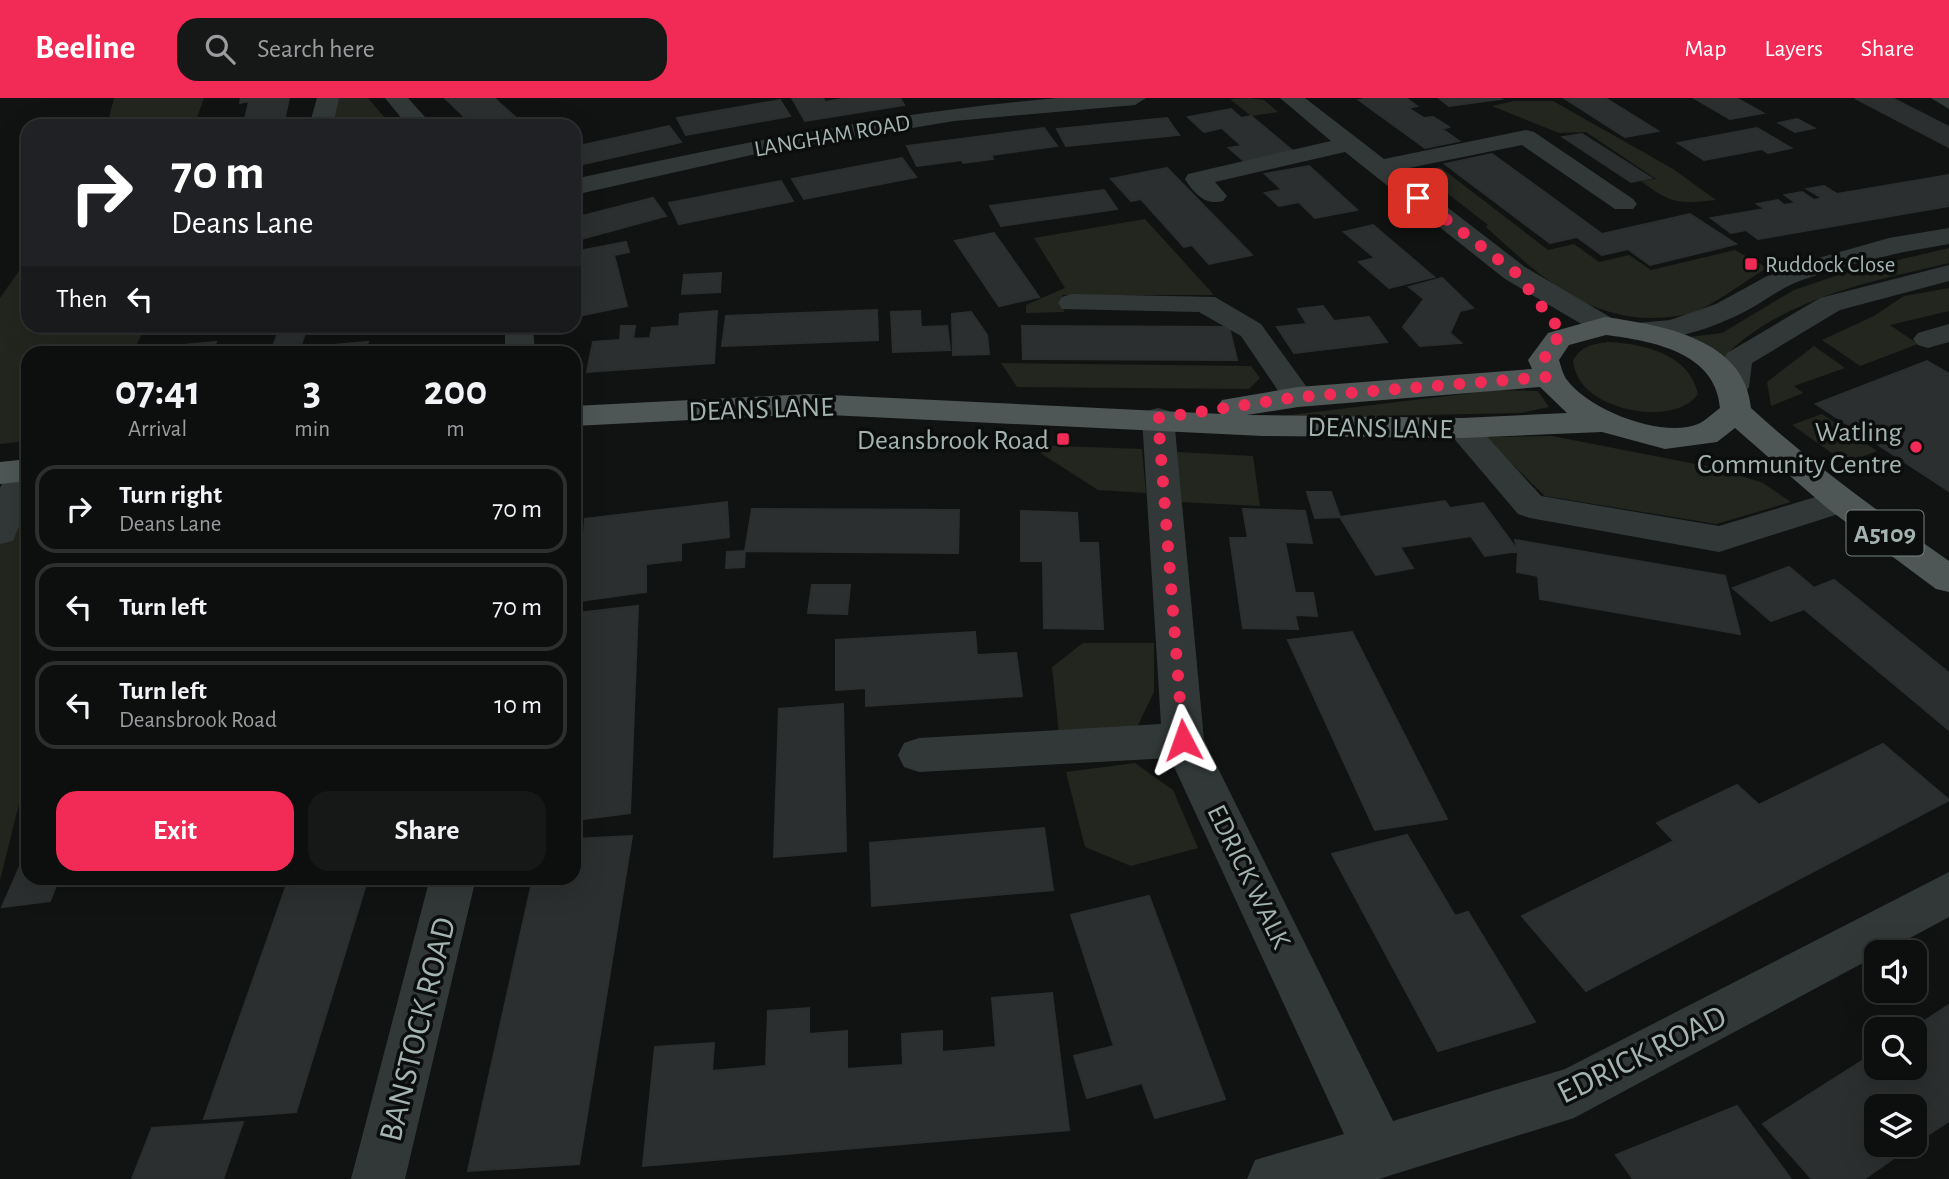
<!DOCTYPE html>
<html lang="en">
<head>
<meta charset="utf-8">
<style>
  body { margin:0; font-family:"Alegreya Sans",sans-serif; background:#161717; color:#f1f3f6; height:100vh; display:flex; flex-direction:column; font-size:26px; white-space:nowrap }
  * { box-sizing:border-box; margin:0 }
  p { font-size:23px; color:#9a9c9e }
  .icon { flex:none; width:38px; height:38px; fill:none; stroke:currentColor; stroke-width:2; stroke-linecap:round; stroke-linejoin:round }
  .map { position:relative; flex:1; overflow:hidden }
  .sheet { position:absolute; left:21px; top:248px; width:560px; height:539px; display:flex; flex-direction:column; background:#0d0e0e; border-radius:21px; box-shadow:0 7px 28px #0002,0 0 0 2px #2d2e2e }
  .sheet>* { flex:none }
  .banner { position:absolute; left:21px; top:21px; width:560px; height:214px; border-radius:21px; box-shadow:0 7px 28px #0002,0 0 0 2px #2d2e2e; background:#202124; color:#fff; overflow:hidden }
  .fabs { position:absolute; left:1864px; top:842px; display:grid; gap:14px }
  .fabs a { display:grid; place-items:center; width:63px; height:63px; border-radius:14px; background:#0d0e0e; box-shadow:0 7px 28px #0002,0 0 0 2px #2d2e2e; font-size:35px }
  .pin { position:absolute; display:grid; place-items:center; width:60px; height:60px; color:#fff; margin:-30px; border-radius:14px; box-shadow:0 4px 10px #0006 }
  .me { position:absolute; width:77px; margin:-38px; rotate:356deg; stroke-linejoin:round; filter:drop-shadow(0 0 5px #0008) }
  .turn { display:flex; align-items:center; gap:24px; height:147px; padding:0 35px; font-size:32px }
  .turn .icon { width:91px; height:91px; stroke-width:2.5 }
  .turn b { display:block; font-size:49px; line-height:60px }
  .then { display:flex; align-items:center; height:66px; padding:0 35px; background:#0003; gap:14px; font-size:26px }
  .eta { display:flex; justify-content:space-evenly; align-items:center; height:119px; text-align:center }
  .eta b { font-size:42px; font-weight:700; line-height:49px }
  .primary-button { display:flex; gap:14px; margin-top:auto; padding:14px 35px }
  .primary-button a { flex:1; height:80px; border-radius:21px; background:#f12b55; color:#fff; font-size:28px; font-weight:700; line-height:80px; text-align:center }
  .primary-button a+a { background:#161717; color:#f1f3f6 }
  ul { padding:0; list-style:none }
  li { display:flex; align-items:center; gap:21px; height:88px; margin:0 14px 10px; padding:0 21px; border:4px solid #2d2e2e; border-radius:21px }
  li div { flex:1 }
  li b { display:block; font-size:26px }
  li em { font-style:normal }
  header { display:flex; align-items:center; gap:42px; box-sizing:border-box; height:98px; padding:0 35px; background:#f12b55; color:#fff }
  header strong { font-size:33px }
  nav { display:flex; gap:38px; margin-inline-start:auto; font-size:24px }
  .search { width:490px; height:63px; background:#161717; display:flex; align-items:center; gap:18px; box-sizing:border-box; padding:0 24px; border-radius:21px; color:#9a9c9e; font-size:26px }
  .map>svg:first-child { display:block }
</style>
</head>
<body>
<header>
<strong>Beeline</strong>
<div class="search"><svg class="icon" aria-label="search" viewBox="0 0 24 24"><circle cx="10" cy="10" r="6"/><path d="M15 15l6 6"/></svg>Search here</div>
<nav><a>Map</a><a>Layers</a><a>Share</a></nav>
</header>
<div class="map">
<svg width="1949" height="1081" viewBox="0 0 1949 1081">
  <rect width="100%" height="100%" fill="#111313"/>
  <path fill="#23261e" d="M114,0h90l-10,28h-87z
    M338,0h30l24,28h-61z
    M1249,0l15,2 14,12 -27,4 -21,-17z
    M1514,3h39l120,68 43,31c-37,4 -45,4 -75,-19l15,-2 -70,-47 -27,1 -67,-27z
    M1440,69l108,83 26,-6 25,18 30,-7 22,15 84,-20 32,18c-19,11 -60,42 -79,46 -88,19 -143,-33 -202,-87l2,-2 -68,-53z
    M1145,121l69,76h-152l2,17 -38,1v-8l39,-17 -31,-50z
    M1949,150v15c-77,18 -169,36 -226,95l-34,-21 33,-4 72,-43 53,-18z
    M28,160v68h117l-12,27 -105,1v87l-28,3v-146z
    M1949,190v23l-59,14 28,19 -58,22 -38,-26 52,-24 30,-20z
    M1608,244c37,2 81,12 90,52 -23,33 -104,17 -120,-17 -3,-5 -4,-11 -5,-16 8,-15 19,-17 35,-19z
    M1814,248l31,22 -51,18 9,7 -32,13 -4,-24z
    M1001,265l250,3 9,12 -11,11 -232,-2z
    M1496,292l42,1 11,16 -28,6 -255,5z
    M1822,316l55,37 -31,12 -54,-38z
    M1552,338l164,32 47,15 28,19 -75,22 -171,-28 -61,-59z
    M1028,347l114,4 4,44 -48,-3z
    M1177,354l76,4 7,50 -80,-4z
    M28,405v265l-28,112v-375z
    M1083,545h71v49l-18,37 -77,5 -7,-67z
    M1135,665l38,27 25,58 -67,18 -46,-19 -19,-75z"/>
  <path fill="#2c2f2f" stroke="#2b2e2f" stroke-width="2" d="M241,0h48l-6,28h-51l1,-5 12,-1 4,-19 -9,2z
    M445,0h49l31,28h-51z
    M792,0h31l2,4 23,-4h52l4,7 -99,16z
    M1370,0h36l11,8 -9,2 16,10 9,-1 16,10 -7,2 17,12 -34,7 -66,-48z
    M1439,0h60l2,1 -52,7z
    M1564,0h41l53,33 -33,6z
    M1694,0h42l27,15 -33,6z
    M1855,0h37l57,29v20z
    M780,2l10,16 -104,19 -9,-17z
    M1231,11l10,9 10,-2 43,36 -49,10 -16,-14 13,-2 -20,-18 -18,4 -16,-15z
    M1167,20l12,17 -113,11 -9,-17z
    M1797,21l17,9 -19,4 -16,-9z
    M669,28l12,16 -107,24v-19z
    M1044,30l13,18 -66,9 2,4 -30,4 -1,-3 -45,6 -10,-20z
    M1757,30l34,20 -23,5 -6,-4 -58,11 -26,-17z
    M1582,36l69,44 -20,4 -68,-45z
    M1492,56l110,80 88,-20 46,30 -86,21 -22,-16 -26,6 -25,-18 -27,6 -105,-79z
    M902,60l14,19 -112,22 -12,-20z
    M1309,68l48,44 -42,8 -16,-16 -20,4 -14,-13 17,-3 -17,-16z
    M1167,70l85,87 -43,9 -17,-19 -8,2 -43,-48 -10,2 -20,-22z
    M1949,77v31l-191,33 -12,-9 -15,3 -20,-15 54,-9 -8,-5 21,-4 6,5 12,-2 -11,-8 17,-3 12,8 8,-2 -15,-9 17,-3 13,8z
    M781,83l12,20 -114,23 -10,-21z
    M1104,92l13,19 -116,17 -11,-20z
    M653,100l13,18 -92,25v-23z
    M1373,127l61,52 -45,11 -30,-26 16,-4 -31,-26z
    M994,135l45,64 -40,9 -44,-65z
    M626,144l3,10 -15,3 13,51 -44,9 -9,-42v-11l7,-1 -2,-10z
    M721,175l-1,19 -38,2 2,-19z
    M1442,180l31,30 -13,3 -10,22 11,10 -41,3 -17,-19 21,-28 -15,-12z
    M1323,208l11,15 35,-4 18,25 -93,11 -17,-26 30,-3 -9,-15z
    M877,212l1,30 -156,6 4,-30z
    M717,213l-3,52 -127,9 6,-30 27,-2 1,-14h14l-2,13 17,-1 2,-10 27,-2 1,-12z
    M920,213l1,16 26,-1 3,24 -57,2 -2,-40z
    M971,214l16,23 2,19 -36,1 -1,-41z
    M413,228h36l-35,7z
    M1022,228l207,1 8,33 -214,-1z
    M306,232l-6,18 68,-6 -4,12h-205l4,-7 53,-5 -4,9 61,-5 5,-13z
    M1927,263l22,13v117l-133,-87z
    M1307,394h24l9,25 -25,1z
    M1445,403l5,7 33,-5 35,48 -33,5 -14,-20 -71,11 13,21 -37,7 -36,-58z
    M727,404l2,35 -48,6v17l-35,4v28l-67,9 6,-82z
    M752,411l207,1 -1,43 -213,-2z
    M1243,411l62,2 7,32 -27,-1 10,51h18l4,23 -22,-1 3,14 -55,-1 -13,-90h18z
    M1021,413l56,2 2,30h19l5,86 -59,-1 -1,-67h-22z
    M1515,442l210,36 15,58 -200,-35 -2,-23 -21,-4 1,-21z
    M745,453l-1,16 -18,1 1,-16z
    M1789,469l25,21 20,-8 115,93v57l-145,-121 -33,12 -38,-33z
    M812,487h38l-3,29 -39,-1z
    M638,508l-8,207 -56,7v-163l4,-44z
    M975,534l2,23 39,-2 6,43 -156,10v-18l-30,2v-50z
    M1352,534l95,187 -72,11 -87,-190z
    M843,606l3,147 -72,6 5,-148z
    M1883,646l66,56 -363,191 -64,-75 152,-75 -17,-18 80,-38 22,20z
    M1044,730l9,62 -181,16 -2,-63z
    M1407,737l48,81 13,-4 67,110 -97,29 -106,-197z
    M632,738l-53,328 -111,7 65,-293h41v-39z
    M28,758v22h31l-9,23 -48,6 22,-50z
    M367,783l-71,231 -92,7 82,-232z
    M1149,798l76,203 -70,19 -13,-35 -55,15 -13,-42 40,-10 -43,-131z
    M1052,895l17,137 -426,36 12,-119 59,-4 -2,28 54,-5 2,-55 41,-3v26l38,-3v38l56,-4 -1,-31 40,-3v21l54,-5 -4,-49z
    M1949,907v116l-35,23v-38h-38v38h38l-50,35h-52l-49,-55 113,-72v16h38v-39h-2z
    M1737,1008l54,73h-158l-17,-24z
    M243,1024l-20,57h-91l20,-51z"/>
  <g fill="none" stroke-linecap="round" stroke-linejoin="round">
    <path fill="#323838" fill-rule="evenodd" d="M317,0h22l-6,28h-24z
      M385,0h23l25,28h-25z
      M1058,0h88l-11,7 -181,16 -198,33 -182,41v-16c160,-35 320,-67 484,-81z
      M1280,0h25l79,61 142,-29 8,2 99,67 4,5 -4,5h-18l-93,-64 -123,25 126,97 90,53 5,6 -5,6 -10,3 -10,-3 -90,-53 -160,-127 -130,30 12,14 -4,5c-18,5 -29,-8 -38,-22l3,-5 143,-33z
      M1931,0h18v11z
      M1949,130v16c-50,8 -99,19 -147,36 -23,8 -43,26 -66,36 -33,15 -73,29 -109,20l-5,-6 5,-6 43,-4 46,-16 64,-35 109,-31z
      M1949,167v16l-109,29 -88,53 -3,24 -5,7 -11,3 -11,-3 -5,-7 6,-28 4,-6 93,-55z
      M1072,196l143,3 46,27 53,73 -5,7 -11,3 -11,-3 -46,-68 -42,-24 -137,-3 -4,-6 4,-6z
      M1949,226v18l-21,6 -10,-3 -5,-6 5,-6z
      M505,228h28l2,28h-30z
      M1158,310l11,3 5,7 30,322 189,381 172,-52 384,-197v45l-65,35h-8v4l-302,162 -195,61h-132l8,-19 89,-26 -174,-376 -251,14 -15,-5 -6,-12 6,-12 15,-5 242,-14 -19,-306 5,-7z
      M1462,320l11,3 68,75 178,30 123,-37 12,4 5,8 -5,8 -135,43 -189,-34 -12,-4 -67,-79 -5,-7 5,-7z
      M24,361l4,1v44l-15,37 -13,3v-56l12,-26z
      M430,780h46l-71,301h-54z"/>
    <path fill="#4e5756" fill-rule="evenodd" d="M1605,219c57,8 140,22 146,91 62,57 129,105 198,153v31l-13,-3 -109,-81 -92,-80 -18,14 -52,7 -63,-17 -140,6 -199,-2 -454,-22 -235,12v-20l235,-12 413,20 -5,-7 5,-7 76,-13 234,-18 -4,-9 20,-27zM1606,237c46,6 110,17 114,73 -7,5 -15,13 -22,16 -35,15 -109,-14 -131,-44 -4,-5 -6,-14 -8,-20l10,-15zM1540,289l27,26 -105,5 -215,-3 51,-8z
      M28,361v22l-28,3v-22z"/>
  </g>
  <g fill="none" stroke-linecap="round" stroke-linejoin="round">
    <path stroke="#f12b55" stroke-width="12" stroke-dasharray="0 21.6" d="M1183,642l-25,-322 140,-21 249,-20c-5,-22 -2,-29 16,-43l-47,-61 -98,-75"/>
  </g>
  <g fill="#f12b55" stroke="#0c0e0e" stroke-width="2.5">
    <rect x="1744" y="159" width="14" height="14" rx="3.5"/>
    <rect x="1056" y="334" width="14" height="14" rx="3.5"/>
    <circle cx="1916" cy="349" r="7"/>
  </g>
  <g text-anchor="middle" stroke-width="7" stroke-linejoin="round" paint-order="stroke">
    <g font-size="23" fill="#a3b4b0" stroke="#0c0e0e">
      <text transform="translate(832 37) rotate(-10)" y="8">LANGHAM ROAD</text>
    </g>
    <g font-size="23" fill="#a3b4b0" stroke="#0c0e0e" text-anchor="start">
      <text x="1765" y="174">Ruddock Close</text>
    </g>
    <rect fill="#0c0e0e" stroke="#76827f" stroke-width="2" x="1846.5" y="412.5" width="77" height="45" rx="5"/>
    <g font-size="26" font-weight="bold" fill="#a3b4b0">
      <text x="1885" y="444">A5109</text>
    </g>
    <g font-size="28" fill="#a3b4b0" stroke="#0c0e0e">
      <text transform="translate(761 310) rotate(-2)" y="10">DEANS LANE</text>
      <text transform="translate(1380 329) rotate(1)" y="10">DEANS LANE</text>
      <text transform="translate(1250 778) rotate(64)" y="10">EDRICK WALK</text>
    </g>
    <g font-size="28" fill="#a3b4b0" stroke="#0c0e0e" text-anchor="end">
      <text x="1902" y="343">Watling<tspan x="1902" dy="32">Community Centre</tspan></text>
      <text x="1049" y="351">Deansbrook Road</text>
    </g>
    <g font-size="33" fill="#a3b4b0" stroke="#0c0e0e">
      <text transform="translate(416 931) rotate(-76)" y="12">BANSTOCK ROAD</text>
      <text transform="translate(1641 955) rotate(-26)" y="12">EDRICK ROAD</text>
    </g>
  </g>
</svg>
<div class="fabs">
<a><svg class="icon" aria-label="sound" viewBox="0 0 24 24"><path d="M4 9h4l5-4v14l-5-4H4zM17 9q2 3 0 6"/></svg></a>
<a><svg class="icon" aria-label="search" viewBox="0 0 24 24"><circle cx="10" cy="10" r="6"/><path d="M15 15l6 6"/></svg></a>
<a><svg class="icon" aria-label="layers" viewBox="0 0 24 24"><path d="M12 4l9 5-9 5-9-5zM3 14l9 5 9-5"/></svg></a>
</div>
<div class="pin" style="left:1418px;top:100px;background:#d93025"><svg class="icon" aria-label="arrive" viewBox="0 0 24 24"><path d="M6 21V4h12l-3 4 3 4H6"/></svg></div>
<svg class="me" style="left:1183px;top:642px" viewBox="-20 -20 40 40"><path d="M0-17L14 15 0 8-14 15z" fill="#f12b55" stroke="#fff" stroke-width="4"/></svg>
<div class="banner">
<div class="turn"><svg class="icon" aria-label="right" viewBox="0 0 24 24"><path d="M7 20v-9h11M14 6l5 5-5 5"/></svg><div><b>70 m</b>Deans Lane</div></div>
<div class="then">Then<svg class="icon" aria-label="left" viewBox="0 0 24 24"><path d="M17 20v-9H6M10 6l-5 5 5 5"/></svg></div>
</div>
<section class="sheet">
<div class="eta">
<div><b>07:41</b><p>Arrival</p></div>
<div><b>3</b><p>min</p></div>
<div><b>200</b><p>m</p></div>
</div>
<ul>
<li><svg class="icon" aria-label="right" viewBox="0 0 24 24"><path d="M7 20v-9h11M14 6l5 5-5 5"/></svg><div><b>Turn right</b><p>Deans Lane</p></div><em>70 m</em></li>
<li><svg class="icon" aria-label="left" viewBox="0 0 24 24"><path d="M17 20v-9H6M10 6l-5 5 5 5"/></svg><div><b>Turn left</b></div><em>70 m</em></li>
<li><svg class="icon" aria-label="left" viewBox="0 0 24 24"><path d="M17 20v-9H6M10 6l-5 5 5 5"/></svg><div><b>Turn left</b><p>Deansbrook Road</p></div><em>10 m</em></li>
</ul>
<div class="primary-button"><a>Exit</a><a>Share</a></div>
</section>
</div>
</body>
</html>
